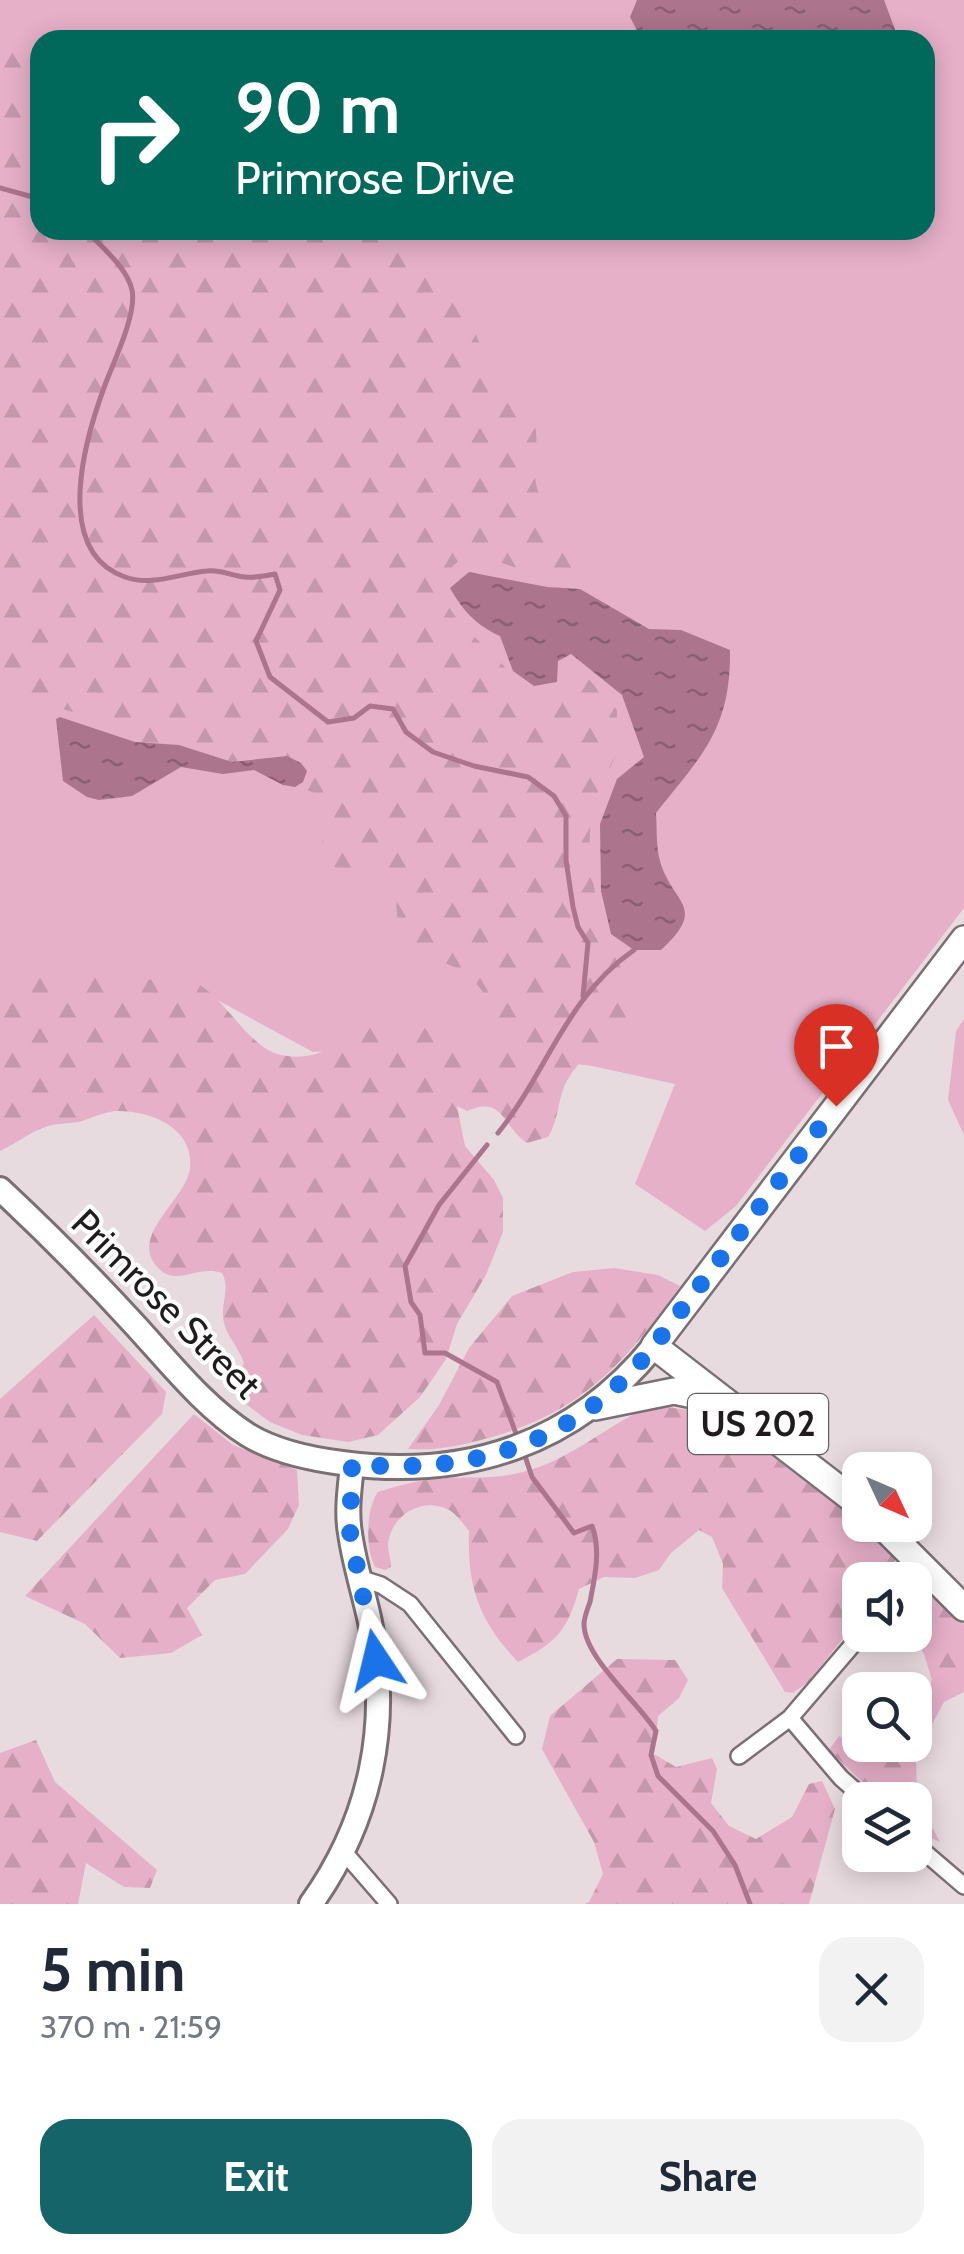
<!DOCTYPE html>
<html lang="en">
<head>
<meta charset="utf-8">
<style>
  body { margin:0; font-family:Cabin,sans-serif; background:#f2f2f3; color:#1f2937; height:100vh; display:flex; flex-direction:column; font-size:38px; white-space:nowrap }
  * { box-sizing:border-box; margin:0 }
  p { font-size:32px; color:#747a83 }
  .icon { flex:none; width:55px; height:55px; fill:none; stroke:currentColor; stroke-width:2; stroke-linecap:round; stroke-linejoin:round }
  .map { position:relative; height:1904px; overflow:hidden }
  .side { display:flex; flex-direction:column; background:#fff; flex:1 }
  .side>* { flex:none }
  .hud { position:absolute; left:30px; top:30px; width:905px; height:210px; border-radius:30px; box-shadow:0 5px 25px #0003; background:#00695c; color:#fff; overflow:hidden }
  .needle { width:65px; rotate:134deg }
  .buttons { position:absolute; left:842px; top:1452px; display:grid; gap:20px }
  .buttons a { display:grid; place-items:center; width:90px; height:90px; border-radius:20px; background:#fff; box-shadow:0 5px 25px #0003; font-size:50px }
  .pin { position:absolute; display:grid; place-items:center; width:85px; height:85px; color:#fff; margin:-102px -42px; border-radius:50% 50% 50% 0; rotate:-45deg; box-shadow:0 0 10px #0007 }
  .pin .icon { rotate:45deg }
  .me { position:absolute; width:110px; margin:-55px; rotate:350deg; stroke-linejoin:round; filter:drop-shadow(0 0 8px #0008) }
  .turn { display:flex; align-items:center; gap:35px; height:210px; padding:0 40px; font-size:45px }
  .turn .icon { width:130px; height:130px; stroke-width:2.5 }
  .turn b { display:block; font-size:70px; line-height:85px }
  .round { display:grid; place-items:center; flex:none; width:105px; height:105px; border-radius:30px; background:#f2f2f3 }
  .overview { display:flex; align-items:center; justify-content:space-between; height:170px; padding:0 40px }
  h1 { font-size:60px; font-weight:700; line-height:75px }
  .cta { display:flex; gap:20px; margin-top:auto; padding:20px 40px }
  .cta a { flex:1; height:115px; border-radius:30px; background:#156469; color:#fff; font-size:40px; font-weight:700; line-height:115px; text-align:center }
  .cta a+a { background:#f2f2f3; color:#1f2937 }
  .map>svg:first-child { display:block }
</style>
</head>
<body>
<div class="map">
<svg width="964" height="1904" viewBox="0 0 964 1904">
  <defs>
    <pattern id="forest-firs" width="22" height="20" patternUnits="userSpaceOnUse" patternTransform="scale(2.5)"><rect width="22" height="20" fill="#e6b0c8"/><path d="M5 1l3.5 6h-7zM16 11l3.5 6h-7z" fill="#c597ab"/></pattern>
    <pattern id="water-ripples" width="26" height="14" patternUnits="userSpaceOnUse" patternTransform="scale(2.5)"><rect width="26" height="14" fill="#ac748d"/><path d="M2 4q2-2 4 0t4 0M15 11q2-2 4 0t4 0" fill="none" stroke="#8c5e73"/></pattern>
  </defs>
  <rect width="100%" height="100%" fill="#e8dbe0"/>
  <path fill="#e6b0c8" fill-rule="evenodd" d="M0,0h964v908l-228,298 -31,25 -70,-47 40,-100 -83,-18 -161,-20 -118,6 -125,-68 -135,6 -53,-16zM40,40h885v190h-885z
    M964,1019v116l-16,-35 8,-69z"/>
  <path fill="url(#forest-firs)" d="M0,37l40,22v171h339c30,27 63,54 88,87 11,15 12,33 23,47 12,18 36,34 43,54 9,25 -4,52 6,76 5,14 12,30 21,42 13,16 24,22 17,46 -15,-4 -30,-6 -45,-9 -22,-5 -46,-21 -69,-14 -7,3 -13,9 -16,16 -16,31 31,63 49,82 15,16 22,32 43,44l43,-29 35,38 -1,45 -25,51 -2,54 14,76 27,48 3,45c-10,11 -16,8 -28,13 -13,5 -28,23 -35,34 -13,18 -10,43 -22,61l-21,6c-26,-18 -23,-48 -60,-32l-10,-5 8,40 29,34 9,18v34l-17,43 -29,49 -11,35 -26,38 -42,38 -30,7 -46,-7 -32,-13 -27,-20 -9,-19 10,-20c-5,-16 -20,-29 -21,-47 -1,-16 7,-28 -1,-43 -27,-9 -48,18 -68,-10 -21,-30 32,-65 36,-94 5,-42 -41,-59 -75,-58 -12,1 -25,8 -37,11 -10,2 -21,1 -30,4 -17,5 -32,18 -48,25v-182l19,6 174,6c32,15 54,66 88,74 52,11 71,-34 108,-35 39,-1 62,32 103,24l7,-9c-3,-27 -19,-56 -45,-68 -18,-9 -34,-6 -48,-24 -16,-20 0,-42 -24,-63 -17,-14 -45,-1 -55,-22 -12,-24 4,-46 -13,-65l-70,-31 -12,5 -91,-21 -61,-32 -57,-16 -23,-14z
    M614,1268l44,7 22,11c-52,74 -98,126 -188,151 -28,8 -54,14 -84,12l31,-44 30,-57 43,-52 61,-24z
    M94,1315l72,77 -4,22 -125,127 -37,-9v-133z
    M653,1405l50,7 36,19 103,78 53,50 -2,21h-33v37l-52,65 -15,11 -8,-1 -63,-104 1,-24 -11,-27 -13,-7 -28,23 -12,17 -24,8 -31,-1 -25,12c-11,41 -23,54 -61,73 -39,-41 -51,-75 -49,-131 -6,-7 -13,-18 -22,-22 -25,-12 -56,6 -59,35 0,7 3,16 3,23l-6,3 -10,-3c-10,-19 -9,-59 3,-75 22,-7 45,-13 68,-14 27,-1 50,1 77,-6 48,-12 85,-48 130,-67z
    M194,1414l39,31 64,25 2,35 -11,24 -43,45 -30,6 -28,28 15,27 -31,18 -51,5 -35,-34 -60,-28z
    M926,1595l21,10 17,20v67l-20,10 -28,52 1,45 23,43 -25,-11v-31h-34l-52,-50 10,-14 34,22 16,-13h26v-22l17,-43 -8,-26 -11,-19 2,-34z
    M617,1659l58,1 13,20 -9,18 -21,18 -4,38 22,13 36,-9 5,11 -6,34 18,23 27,13 36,-22 17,-33 13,-3 13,28 -26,95h-224l4,-2 14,-28 -9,-32 -52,-93 8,-33z
    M36,1740l19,42 102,88 -7,18 -26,-1 -38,-24 -8,41h-78v-151z"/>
  <path fill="url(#water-ripples)" d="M637,0h247l15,40h-257l-12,-23z
    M469,572l78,15 33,2 69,40 32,1 49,20c1,79 -28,105 -74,163 1,15 0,34 4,48 12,43 49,45 1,89h-27l-23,-16 -10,-43 -1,-67 17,-45 27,-22 -22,-62 -51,-41 -13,7 -1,21 -23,4 -21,-15 -13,-35c-24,-11 -37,-25 -50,-48z
    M60,717l75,25 44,3 53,17 55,-6 14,7 6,8 -4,11 -8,5 -12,-2 -29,-15 -31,4 -42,-7 -49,29 -33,4 -12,-3 -24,-16 -7,-62z"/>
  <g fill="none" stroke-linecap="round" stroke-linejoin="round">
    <path stroke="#ac748d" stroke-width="5" d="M0,188l40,11
      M86,230c15,17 41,37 46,60 5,24 -18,71 -27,95 -19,51 -54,166 20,192 27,10 55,-4 82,-6 13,-2 25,5 38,6 9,1 20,-1 30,-3l5,16 -24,51 14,36 58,45 26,-4 16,-12 23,3 13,23 27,20 41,14 54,11 26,19 12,20v44l7,47 5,20 10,16 -5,53
      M498,1133c49,-61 68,-136 136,-183
      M487,1145l-48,60 -34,61 6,36 9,13 5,38h20l52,29 21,57
      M524,1453l8,24 42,56 18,-7c9,24 3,50 -2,76 -2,6 -6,15 -6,22 0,34 55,79 72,107l-5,24 7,21 55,55 22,34 15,39"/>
    <g stroke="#7a6f74" stroke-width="20">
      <path id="minor" d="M359,1578l22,7 29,19 106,132
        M790,1718l51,60 25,22
        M739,1756l51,-38 71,-83
        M915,1844l49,42
        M344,1852l45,52"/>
    </g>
    <g stroke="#7a6f74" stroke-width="28">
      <path id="secondary" d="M0,1189c46,43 91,88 134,135 35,38 70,83 114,111 28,17 63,24 94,28 124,17 233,-19 312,-117
        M311,1904c60,-84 80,-180 59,-282 -6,-29 -16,-59 -20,-89 -4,-23 0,-46 2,-68"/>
    </g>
    <g stroke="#7a6f74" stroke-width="30">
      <path id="primary" d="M595,1407l79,-16 43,9
        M860,1505l-206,-159 310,-407
        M881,1525l83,83"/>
    </g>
    <use href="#minor" stroke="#fff" stroke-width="15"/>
    <use href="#secondary" stroke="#fff" stroke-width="22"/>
    <use href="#primary" stroke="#fff" stroke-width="25"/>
  </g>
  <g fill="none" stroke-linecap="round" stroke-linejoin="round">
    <path stroke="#1a73e8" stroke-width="18" stroke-dasharray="0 32.4" d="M376,1660l-26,-128 2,-68c123,11 223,-20 302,-118l182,-240"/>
  </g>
  <g text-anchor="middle" stroke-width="8" stroke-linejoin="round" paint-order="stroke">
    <rect fill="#fff" stroke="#636062" stroke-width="2.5" x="688" y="1394" width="140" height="60" rx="8"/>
    <g font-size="35" font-weight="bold" fill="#201c1e">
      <text x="758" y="1436">US 202</text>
    </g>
    <g font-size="38" fill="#201c1e" stroke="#fff">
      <text transform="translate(166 1304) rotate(45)" y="13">Primrose Street</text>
    </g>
  </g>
</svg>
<div class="buttons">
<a><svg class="needle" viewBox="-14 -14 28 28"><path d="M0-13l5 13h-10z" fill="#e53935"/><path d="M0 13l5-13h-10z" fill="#747a83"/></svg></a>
<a><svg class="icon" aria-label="sound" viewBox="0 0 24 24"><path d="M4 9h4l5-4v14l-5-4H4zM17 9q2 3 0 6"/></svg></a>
<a><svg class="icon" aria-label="search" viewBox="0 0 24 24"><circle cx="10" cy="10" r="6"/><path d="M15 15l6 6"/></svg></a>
<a><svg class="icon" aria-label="layers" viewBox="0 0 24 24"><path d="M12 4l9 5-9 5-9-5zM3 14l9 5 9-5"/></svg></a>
</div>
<div class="pin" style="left:836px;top:1106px;background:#d93025"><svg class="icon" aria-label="arrive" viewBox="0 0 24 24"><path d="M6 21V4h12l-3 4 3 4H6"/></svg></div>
<svg class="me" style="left:376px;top:1660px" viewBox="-20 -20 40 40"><path d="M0-17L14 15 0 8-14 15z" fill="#1a73e8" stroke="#fff" stroke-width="4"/></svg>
<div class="hud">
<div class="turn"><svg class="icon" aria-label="right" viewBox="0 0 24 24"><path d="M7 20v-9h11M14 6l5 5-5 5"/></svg><div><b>90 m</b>Primrose Drive</div></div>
</div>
</div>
<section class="side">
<div class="overview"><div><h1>5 min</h1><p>370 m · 21:59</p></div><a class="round"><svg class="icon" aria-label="close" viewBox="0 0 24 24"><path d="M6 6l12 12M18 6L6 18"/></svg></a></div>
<div class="cta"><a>Exit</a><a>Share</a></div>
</section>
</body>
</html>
